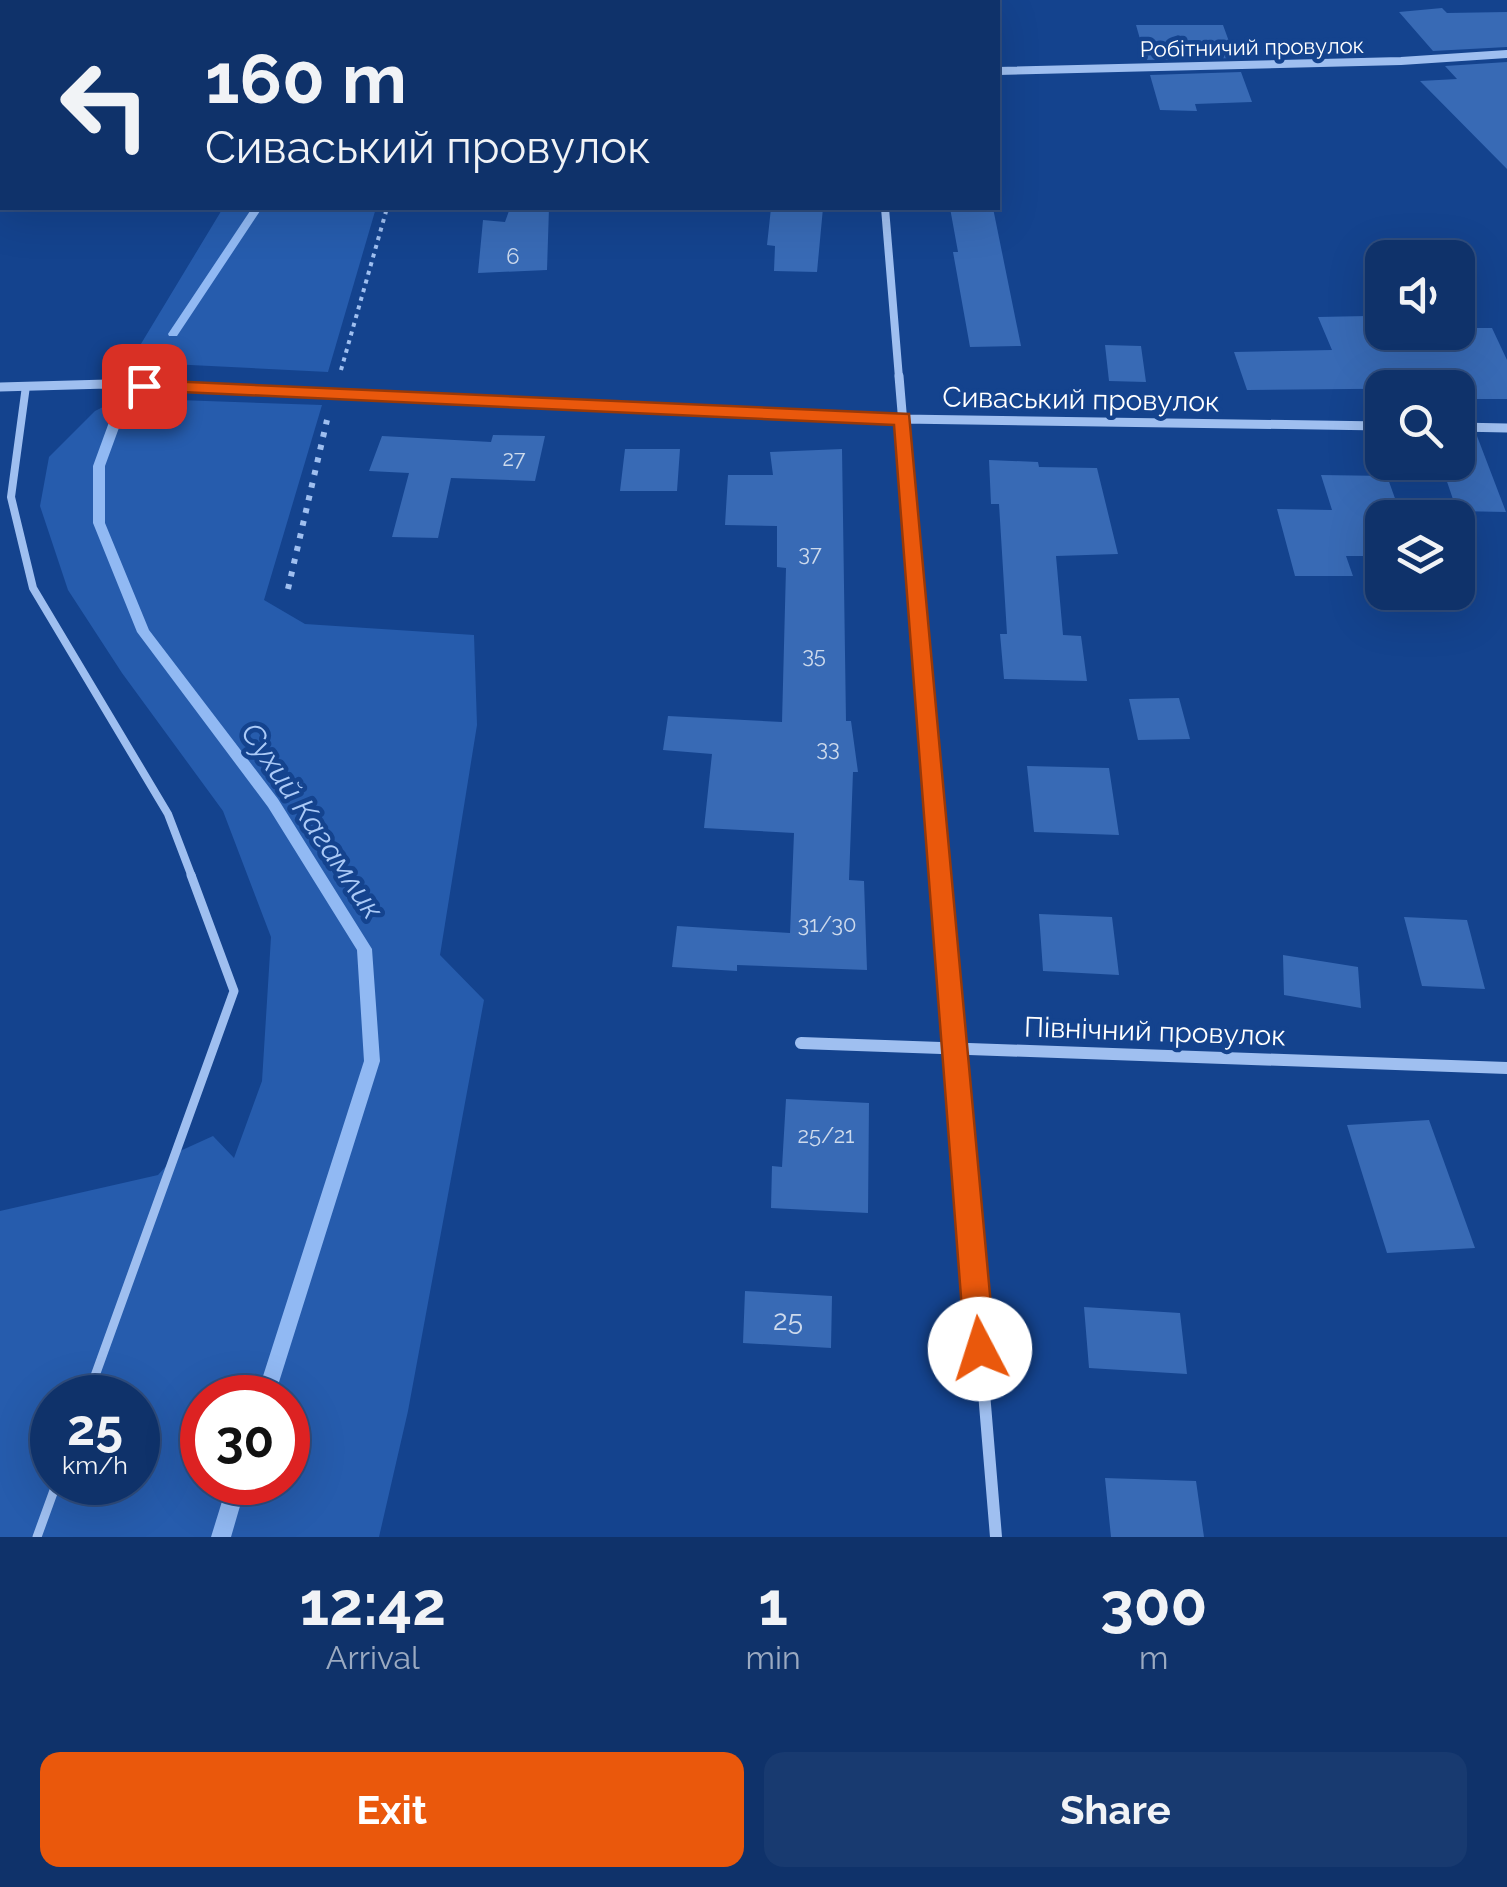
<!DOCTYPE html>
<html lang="en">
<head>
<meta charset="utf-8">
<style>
  body { margin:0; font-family:Raleway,sans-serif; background:#183a70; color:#f1f3f6; height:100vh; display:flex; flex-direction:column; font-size:38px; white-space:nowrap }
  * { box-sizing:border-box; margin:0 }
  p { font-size:32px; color:#9baac1 }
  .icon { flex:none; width:55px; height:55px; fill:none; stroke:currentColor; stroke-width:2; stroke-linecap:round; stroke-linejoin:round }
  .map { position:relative; height:1537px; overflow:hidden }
  .drawer { display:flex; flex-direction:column; background:#0f326a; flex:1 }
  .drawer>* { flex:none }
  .hud { position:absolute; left:0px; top:0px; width:1000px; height:210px; box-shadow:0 10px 40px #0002,0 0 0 2px #2f4d7e; background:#0f326a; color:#f1f3f6; overflow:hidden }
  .tools { position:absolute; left:1365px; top:240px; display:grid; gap:20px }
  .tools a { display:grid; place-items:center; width:110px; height:110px; border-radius:20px; background:#0f326a; box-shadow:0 10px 40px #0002,0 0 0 2px #2f4d7e; font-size:50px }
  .speed { position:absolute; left:30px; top:1375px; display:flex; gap:20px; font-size:50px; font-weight:700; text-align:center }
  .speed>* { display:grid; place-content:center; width:130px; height:130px; border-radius:50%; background:#0f326a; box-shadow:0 10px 40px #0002,0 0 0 2px #2f4d7e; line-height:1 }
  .speed small { font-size:25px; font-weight:400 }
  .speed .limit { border:15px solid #d22; background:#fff; color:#111 }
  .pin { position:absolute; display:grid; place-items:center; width:85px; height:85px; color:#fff; margin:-42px; border-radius:20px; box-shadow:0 5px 15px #0006 }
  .me { position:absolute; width:110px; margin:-55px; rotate:355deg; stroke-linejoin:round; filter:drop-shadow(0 0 8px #0008) }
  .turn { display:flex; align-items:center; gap:35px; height:210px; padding:0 40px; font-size:45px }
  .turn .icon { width:130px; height:130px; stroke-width:2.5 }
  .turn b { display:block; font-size:70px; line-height:85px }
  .eta { display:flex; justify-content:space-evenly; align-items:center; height:170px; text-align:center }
  .eta b { font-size:60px; font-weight:700; line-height:70px }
  .primary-button { display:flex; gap:20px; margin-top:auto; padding:20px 40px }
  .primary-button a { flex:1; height:115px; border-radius:20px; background:#ea580c; color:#fff; font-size:40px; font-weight:700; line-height:115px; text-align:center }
  .primary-button a+a { background:#183a70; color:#f1f3f6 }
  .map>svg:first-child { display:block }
</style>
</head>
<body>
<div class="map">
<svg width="1507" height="1537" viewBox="0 0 1507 1537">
  <rect width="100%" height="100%" fill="#14438e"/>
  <path fill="#265cad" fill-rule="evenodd" d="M223,208h153l-48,164 -198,-10z
    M121,398l201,7 -58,195 41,24 169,11 3,90 -37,230 44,45 -76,411 -29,126h-379v-326l158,-36 22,-24 33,-15 21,22 28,-77 9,-144 -48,-126 -101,-138 -54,-83 -28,-84 9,-49 46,-46zM52,1398h86v84h-86zM202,1398h86v84h-86z"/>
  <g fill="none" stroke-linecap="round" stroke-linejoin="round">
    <path fill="#91b9f3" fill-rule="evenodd" d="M397,0h8l-1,2h-8z
      M252,208h10l-85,128h-8l-1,-2z
      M118,410l6,4 -19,52v57l44,107 129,169 94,150 8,112 -106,337h-18l108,-337 -7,-111 -89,-143 -131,-175 -44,-109v-57l19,-52z
      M228,1482h19l-16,55h-20z"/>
  </g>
  <path fill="#386ab5" d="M1442,8l5,5 60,-1v35l-74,4 -34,-39z
    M1136,25h87l12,33 -89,2z
    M1507,62v107l-87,-88 37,-2 -12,-13z
    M1241,72l11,30 -57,2 2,7 -37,-1 -10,-35z
    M510,208h39l-2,62 -69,3 5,-53 22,2z
    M771,208h52l-6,64 -43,-1 1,-25 -8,-1z
    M950,208h43l28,138 -51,1 -17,-95h5z
    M1367,316l8,16h83v-4h34l15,32v39h-44l8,20h-13v-31l-211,2 -13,-38 98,-2 -14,-33z
    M1105,345l36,1 5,36 -37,-1z
    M493,435l52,1 -10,45 -84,-3 -13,60 -46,-1 17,-64 -40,-2 13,-35 109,6z
    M1458,435l19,1 29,76 -49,-1 -14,-41h15z
    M625,449h55l-3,42h-57z
    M842,449l4,272h5l7,51h-5l-4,108 15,1 3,89 -130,-5v6l-65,-4 5,-41 113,7 4,-100 -90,-5 8,-74 -49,-4 5,-34 114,6 4,-154 -9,-1v-41l-52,-1 3,-50h45l-3,-23z
    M989,460l49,2 1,5 58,1 21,86 -62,2 7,79 18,1 6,45 -83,-2 -4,-45h7l-8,-130h-8z
    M1321,475l66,1 15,42h-20v38h-36l7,20h-58l-18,-67 55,1z
    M1179,698l11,41 -52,1 -9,-41z
    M1027,766l82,2 10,67 -85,-3z
    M1039,914l73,3 7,58 -76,-4z
    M1404,917l63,3 18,69 -63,-3z
    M1283,955l75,12 3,41 -77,-13z
    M786,1099l83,4 -1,110 -97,-5 1,-42 10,1z
    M1429,1120l46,128 -88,5 -40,-128z
    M745,1291l87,5 -1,52 -88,-5z
    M1084,1307l96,6 7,61 -98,-6z
    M1105,1478l91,3 8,56h-93z"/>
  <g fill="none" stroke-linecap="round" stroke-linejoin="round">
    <path stroke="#9fbff0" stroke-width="4" stroke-dasharray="4 5" stroke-linecap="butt" d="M341,370l46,-162"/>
    <path stroke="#9fbff0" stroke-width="6" stroke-dasharray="5 8" stroke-linecap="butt" d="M288,589l39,-169"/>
    <path stroke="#9fbff0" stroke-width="8" d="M26,386l-15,111 22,91 135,226 24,63"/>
    <path stroke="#9fbff0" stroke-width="9" d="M87,1398l147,-407 -43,-116
      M37,1537l20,-55"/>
    <path stroke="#9fbff0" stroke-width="8" d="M998,71l403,-10 106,-7
      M885,208l14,170"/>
    <path stroke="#9fbff0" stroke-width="9" d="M899,376l42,501
      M0,387l107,-3 796,35 479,7
      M1458,427l49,1"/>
    <path stroke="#9fbff0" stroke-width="12" d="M941,875l55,662
      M801,1043l706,25"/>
  </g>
  <path fill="#ea580c" stroke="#983908" stroke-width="2.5" d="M144,380l765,34 86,935 -5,11 -10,4 -11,-4 -4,-11 -71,-924 -756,-35 -3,-4z"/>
  <g text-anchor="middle" stroke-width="9" stroke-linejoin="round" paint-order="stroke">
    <g font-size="22" fill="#fff" stroke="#14438e">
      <text transform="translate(1252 47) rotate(-1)" y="8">Робітничий провулок</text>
    </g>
    <g font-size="22" fill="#cddaec">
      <text x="513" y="264">6</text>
      <text x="514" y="466">27</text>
      <text x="810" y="561">37</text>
      <text x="814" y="663">35</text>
      <text x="828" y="756">33</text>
      <text x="827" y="932">31/30</text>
      <text x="826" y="1143">25/21</text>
    </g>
    <g font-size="28" fill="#fff" stroke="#14438e">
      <text transform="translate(1081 399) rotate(1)" y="10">Сиваський провулок</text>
      <text transform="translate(1155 1031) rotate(2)" y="10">Північний провулок</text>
    </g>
    <g font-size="28" fill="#cddaec">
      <text x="788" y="1330">25</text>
    </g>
    <g font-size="30" font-style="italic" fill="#abcaf7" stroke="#14438e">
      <text transform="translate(312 821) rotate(56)" y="10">Сухий Кагамлик</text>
    </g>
  </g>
</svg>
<div class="tools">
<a><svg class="icon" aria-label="sound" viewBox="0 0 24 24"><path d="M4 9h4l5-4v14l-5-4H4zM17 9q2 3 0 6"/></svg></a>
<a><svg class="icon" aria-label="search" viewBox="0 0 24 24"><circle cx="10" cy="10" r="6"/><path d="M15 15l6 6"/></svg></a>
<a><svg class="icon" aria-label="layers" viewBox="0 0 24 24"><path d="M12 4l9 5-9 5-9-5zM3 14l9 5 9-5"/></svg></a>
</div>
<div class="speed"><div>25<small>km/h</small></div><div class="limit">30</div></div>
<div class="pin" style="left:144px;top:386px;background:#d93025"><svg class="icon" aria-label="arrive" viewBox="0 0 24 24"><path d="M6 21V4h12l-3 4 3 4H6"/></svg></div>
<svg class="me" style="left:980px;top:1349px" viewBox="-20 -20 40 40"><circle r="19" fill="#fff"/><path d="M0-13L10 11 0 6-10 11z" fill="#ea580c"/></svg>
<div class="hud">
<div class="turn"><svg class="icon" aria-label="left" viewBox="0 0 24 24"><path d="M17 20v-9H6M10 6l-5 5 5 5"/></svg><div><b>160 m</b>Сиваський провулок</div></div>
</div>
</div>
<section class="drawer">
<div class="eta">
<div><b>12:42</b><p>Arrival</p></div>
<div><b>1</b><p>min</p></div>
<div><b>300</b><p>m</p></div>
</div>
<div class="primary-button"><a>Exit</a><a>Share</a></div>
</section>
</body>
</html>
